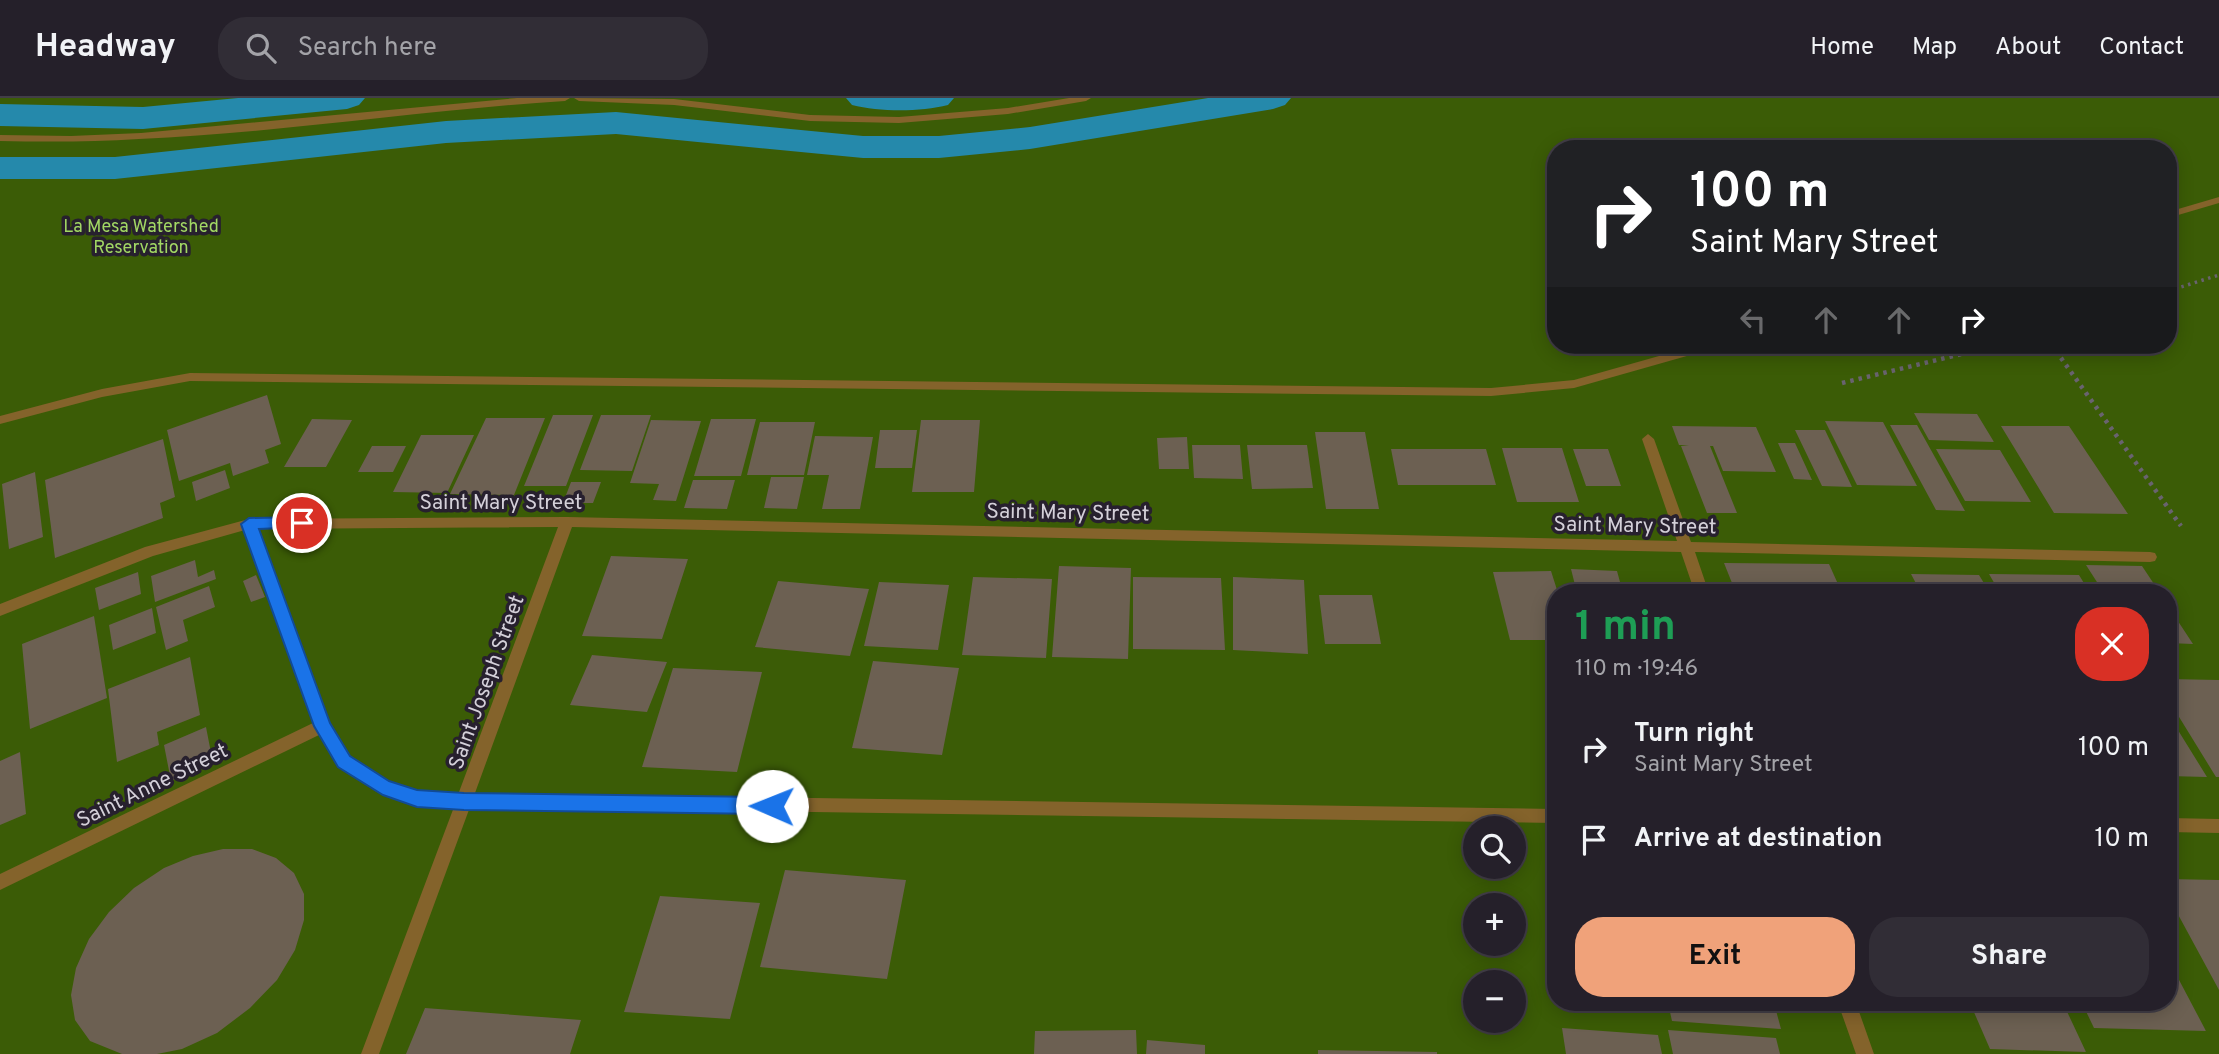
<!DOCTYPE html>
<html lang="en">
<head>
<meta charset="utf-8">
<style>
  body { margin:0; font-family:Overpass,sans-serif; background:#312d36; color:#f1f3f6; height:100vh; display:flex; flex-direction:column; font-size:26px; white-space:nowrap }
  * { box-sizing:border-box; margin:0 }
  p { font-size:23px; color:#a3a3a8 }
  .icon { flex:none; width:38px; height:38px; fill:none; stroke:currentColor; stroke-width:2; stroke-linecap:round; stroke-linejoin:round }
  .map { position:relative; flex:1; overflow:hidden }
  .side { position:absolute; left:1547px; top:486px; width:630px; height:427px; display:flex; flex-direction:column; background:#25202a; border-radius:28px; box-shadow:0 4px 18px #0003,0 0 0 2px #423e47 }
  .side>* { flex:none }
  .banner { position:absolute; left:1547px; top:42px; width:630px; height:214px; border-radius:28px; box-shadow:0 4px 18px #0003,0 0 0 2px #423e47; background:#202124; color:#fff; overflow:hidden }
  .fabs { position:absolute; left:1463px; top:718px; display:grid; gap:14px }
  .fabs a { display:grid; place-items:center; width:63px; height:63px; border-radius:50%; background:#25202a; box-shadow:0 4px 18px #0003,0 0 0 2px #423e47; font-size:35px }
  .pin { position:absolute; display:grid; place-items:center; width:60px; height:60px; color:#fff; margin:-30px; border:4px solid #fff; border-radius:50%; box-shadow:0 2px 7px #0007 }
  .me { position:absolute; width:77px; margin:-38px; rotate:271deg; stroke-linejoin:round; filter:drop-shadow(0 0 5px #0008) }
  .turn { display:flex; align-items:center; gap:24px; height:147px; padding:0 28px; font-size:32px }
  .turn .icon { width:91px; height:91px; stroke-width:2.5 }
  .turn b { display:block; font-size:49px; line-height:60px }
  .lanes { display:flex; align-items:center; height:66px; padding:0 28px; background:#0003; justify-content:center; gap:35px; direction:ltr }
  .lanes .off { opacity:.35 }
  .round { display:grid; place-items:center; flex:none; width:74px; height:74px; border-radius:28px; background:#312d36 }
  .head { display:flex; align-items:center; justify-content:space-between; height:119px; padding:0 28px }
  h1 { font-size:42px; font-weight:700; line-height:52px; color:#1e9e55 }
  .button { display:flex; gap:14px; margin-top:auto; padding:14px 28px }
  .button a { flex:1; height:80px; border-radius:28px; background:#f0a27a; color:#111; font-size:28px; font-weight:700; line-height:80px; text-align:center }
  .button a+a { background:#312d36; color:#f1f3f6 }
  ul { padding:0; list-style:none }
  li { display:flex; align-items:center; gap:21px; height:91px; padding:0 28px }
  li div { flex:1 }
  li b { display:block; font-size:26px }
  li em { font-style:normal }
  header { display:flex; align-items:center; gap:42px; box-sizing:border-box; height:98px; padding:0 35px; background:#25202a; border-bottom:2px solid #423e47 }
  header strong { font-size:33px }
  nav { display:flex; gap:38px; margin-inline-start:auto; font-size:24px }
  .search { width:490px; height:63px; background:#312d36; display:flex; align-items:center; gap:18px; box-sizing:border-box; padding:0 24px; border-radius:28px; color:#a3a3a8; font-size:26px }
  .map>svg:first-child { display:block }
</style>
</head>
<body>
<header>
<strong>Headway</strong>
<div class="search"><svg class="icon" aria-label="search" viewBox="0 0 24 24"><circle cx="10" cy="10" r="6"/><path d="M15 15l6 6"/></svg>Search here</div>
<nav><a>Home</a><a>Map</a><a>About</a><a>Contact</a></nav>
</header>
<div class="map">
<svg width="2219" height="956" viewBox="0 0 2219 956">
  <rect width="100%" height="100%" fill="#312a38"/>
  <path fill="#3b5c06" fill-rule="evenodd" d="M0,0h2219v956h-2219zM1556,51h612v196h-612zM1556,495h612v410h-612zM1475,730h39v38h-39zM1475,807h39v38h-39zM1475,884h39v38h-39z"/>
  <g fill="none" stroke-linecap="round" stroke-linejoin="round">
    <path fill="#2589ab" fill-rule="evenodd" d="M238,0h127l-6,7 -12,4 -204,20 -143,-3v-22l143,3z
      M846,0h108l-6,7c-28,7 -68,7 -96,0z
      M1208,0h83l-6,7 -12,4 -243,40 -91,9h-76l-247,-24 -170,9 -331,36h-115v-22h115l331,-36 170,-9 247,24h76l91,-9z"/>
  </g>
  <path fill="#6c6052" d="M267,297l14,49 -16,6 4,13 -36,13 -3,-13 -51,18 -12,-51z
    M1914,315l63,1 17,28 -65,-2z
    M553,317h40l-27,71h-42z
    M601,317h50l-19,56 -52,-1z
    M486,320h59l-31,77 -64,-1z
    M312,321l40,1 -26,47h-42z
    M711,321h45l-15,57h-47z
    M651,322l50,1 -25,80 -23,-1 6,-16 -29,-1z
    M921,322h59l-6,72h-62z
    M1825,323l58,1 34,64 -60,-1z
    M760,324h55l-11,53h-57z
    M1890,327h27l48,86 -29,-1z
    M1672,328l84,1 20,45 -53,-1 -10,-25h-3l27,67h-30l-26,-67 8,-1h-10z
    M2001,328h68l59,88 -74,-1z
    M880,332h37l-5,38h-37z
    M1795,332h30l27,57 -30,-1z
    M1315,334h50l14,77h-53z
    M421,337h53l-27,58 -54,-1z
    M815,338l58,1 -13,72h-38l7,-34h-22z
    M1187,339l2,32h-30l-2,-31z
    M163,341l12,58 -15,6 3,15 -108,40 -10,-78z
    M1778,345h17l17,37 -18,-1z
    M1192,347h48l3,34 -49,-1z
    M1247,347h60l6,43 -61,1z
    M372,348h34l-13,26h-35z
    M1502,350h60l17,54h-62z
    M1391,351h95l10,36h-98z
    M1573,351h35l13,37h-35z
    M1936,351l64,1 31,52 -66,-1z
    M225,372l5,18 -34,13 -4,-19z
    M35,374l8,65 -34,12 -7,-65z
    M771,379h33l-7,32 -33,-1z
    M693,382h42l-8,29 -43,-1z
    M571,384h30l-8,21h-30z
    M611,458l77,3 -26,80 -80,-3z
    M195,462l3,17 16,-7 2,9 -61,23 -4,-26z
    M1724,465l105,1 13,29h-106z
    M2086,467l56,1 18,27h-56z
    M1059,468l72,2 -3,91 -76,-2z
    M1571,471l46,2 6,22h-46z
    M1551,473l7,22 -2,47h-46l-17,-68z
    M138,474l3,22 -42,16 -4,-22z
    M1911,476l68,1 11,18h-69z
    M1989,476l90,1 11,18h-90z
    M256,477l9,22 -14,5 -8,-21z
    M973,479l79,2 -6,79 -84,-3z
    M1133,479l88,1 4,72 -92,-1z
    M1233,479l71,3 4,74 -75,-4z
    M778,483l91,8 -19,67 -95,-9z
    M879,484l70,3 -11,65 -74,-4z
    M209,488l6,21 -32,13 5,21 -22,9 -10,-43z
    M1319,497h53l9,49h-56z
    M2168,508l25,38 -25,-1z
    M152,510l4,25 -43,17 -4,-25z
    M94,518l13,82 -77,31 -8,-85z
    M592,557l75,7 -20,50 -77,-7z
    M190,559l10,58 -43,17 2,13 -42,17 -9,-73z
    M873,563l86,7 -17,87 -90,-7z
    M673,570l89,4 -25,100 -95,-5z
    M2168,581l51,1v97h-3l-48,-78z
    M2168,616l39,63 -39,-1z
    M206,629l7,36 -42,18 -7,-36z
    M20,654l6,62 -26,11v-64z
    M223,751h29l24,9 18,15 10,21v26l-9,30 -18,30 -27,28 -33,25 -35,16 -25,5h-35l-32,-13 -15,-21 -4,-25 5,-27 13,-29 20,-27 25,-24 30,-20 29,-12z
    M785,772l121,10 -19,99 -127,-12z
    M2168,781l51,1v110l-51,-94z
    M660,798l100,7 -30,116 -106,-7z
    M2168,861l38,72 -112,-3 -12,-25h86z
    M1668,905h106l7,26 -109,-8z
    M1970,905h93l23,49 -96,-3z
    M425,910l156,12 -11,34h-164z
    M1562,930l96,7 4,19h-96z
    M1136,932l1,24h-103l1,-23z
    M1668,932l108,8 4,16h-107z
    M1147,942l58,5v9h-59z
    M1318,952l119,2v2h-119z"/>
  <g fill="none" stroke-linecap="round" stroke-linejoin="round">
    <path stroke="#69636f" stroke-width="3.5" stroke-dasharray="2.5 4.5" stroke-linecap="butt" d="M2168,193l51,-16
      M2052,247l6,8
      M1967,255l32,-8"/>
    <path stroke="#69636f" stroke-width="4.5" stroke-dasharray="3.5 5" stroke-linecap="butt" d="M2056,253l125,175
      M1842,285l132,-32"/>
    <path fill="#84632b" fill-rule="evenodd" d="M517,0h53l-5,3c-142,9 -284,32 -426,38 -46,3 -93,3 -139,2v-6l71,1 70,-3z
      M574,0l100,1 136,16 89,2 109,-9 61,-10h22l-5,3 -78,13 -109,9 -89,-2 -136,-16 -95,-4z"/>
    <path fill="#84632b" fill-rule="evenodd" d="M2219,99v6l-51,15v-6z
      M1698,247h19l-2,3 -141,40 -83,8 -1301,-15 -88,16 -102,27v-8l102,-27 88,-16 1301,15 83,-8z
      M1648,336l6,5 37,103 459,10 5,1 2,4 -2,4 -5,1 -455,-10 14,41h-14l-14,-41 -1109,-25 -97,266 1081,16v14l-1086,-16 -91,247h-18l93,-247 -37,-1 -40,-14 -39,-26 -19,-31 -319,155v-16l313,-151 -68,-193 -92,26 -153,60v-12l145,-57 104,-28 318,-2 1110,24 -35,-102zM558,429l-99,265h-42l-29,-10 -38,-26 -21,-33 -71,-194z
      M2168,720l51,1v14l-51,-1z
      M1838,905h18l18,51h-18z"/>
  </g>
  <path fill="#1a73e8" stroke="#114b97" stroke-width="2" d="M302,419l7,6 -2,4 -48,2 71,194 20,33 39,25 28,9 47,3 308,4 7,3 2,6 -2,5 -7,3 -308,-4 -47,-3 -34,-12 -45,-28 -24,-41 -73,-202 8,-6z"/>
  <g text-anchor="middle" stroke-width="7" stroke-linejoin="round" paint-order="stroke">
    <g font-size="18" fill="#a2d864" stroke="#27202e">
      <text x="141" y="134">La Mesa Watershed<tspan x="141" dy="21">Reservation</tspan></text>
    </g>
    <g font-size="21" fill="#d4d0d9" stroke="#27202e">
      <text x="501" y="411">Saint Mary Street</text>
      <text transform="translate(1068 414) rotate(1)" y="7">Saint Mary Street</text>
      <text transform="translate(1635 427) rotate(1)" y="7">Saint Mary Street</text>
      <text transform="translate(486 584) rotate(-70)" y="7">Saint Joseph Street</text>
      <text transform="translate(152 687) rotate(-26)" y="7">Saint Anne Street</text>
    </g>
  </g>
</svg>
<div class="fabs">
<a><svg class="icon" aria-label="search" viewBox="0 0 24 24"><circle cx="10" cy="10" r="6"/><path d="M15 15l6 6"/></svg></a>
<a>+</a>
<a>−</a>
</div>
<div class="pin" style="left:302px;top:425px;background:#d93025"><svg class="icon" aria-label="arrive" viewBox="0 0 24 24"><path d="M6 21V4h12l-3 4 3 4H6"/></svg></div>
<svg class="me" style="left:772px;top:708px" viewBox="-20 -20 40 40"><circle r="19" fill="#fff"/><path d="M0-13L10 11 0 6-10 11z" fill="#1a73e8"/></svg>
<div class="banner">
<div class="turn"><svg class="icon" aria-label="right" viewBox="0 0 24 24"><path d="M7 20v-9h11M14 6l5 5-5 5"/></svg><div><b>100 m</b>Saint Mary Street</div></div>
<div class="lanes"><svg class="icon off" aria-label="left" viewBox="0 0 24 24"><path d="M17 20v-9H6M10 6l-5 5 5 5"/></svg><svg class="icon off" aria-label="ahead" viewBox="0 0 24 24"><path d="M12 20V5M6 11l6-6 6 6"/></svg><svg class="icon off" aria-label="ahead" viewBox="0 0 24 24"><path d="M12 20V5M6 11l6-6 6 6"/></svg><svg class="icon" aria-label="right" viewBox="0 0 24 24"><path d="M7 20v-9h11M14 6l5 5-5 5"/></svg></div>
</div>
<section class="side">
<div class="head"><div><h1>1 min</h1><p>110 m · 19:46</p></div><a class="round" style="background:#d93025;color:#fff"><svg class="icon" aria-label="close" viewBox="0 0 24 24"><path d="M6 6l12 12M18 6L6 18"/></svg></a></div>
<ul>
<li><svg class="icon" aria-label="right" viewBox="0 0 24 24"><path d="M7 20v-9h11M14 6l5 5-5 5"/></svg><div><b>Turn right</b><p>Saint Mary Street</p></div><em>100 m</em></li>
<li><svg class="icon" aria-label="arrive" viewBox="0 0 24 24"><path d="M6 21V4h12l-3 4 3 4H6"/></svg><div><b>Arrive at destination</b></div><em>10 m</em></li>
</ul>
<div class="button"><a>Exit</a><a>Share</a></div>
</section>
</div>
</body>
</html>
